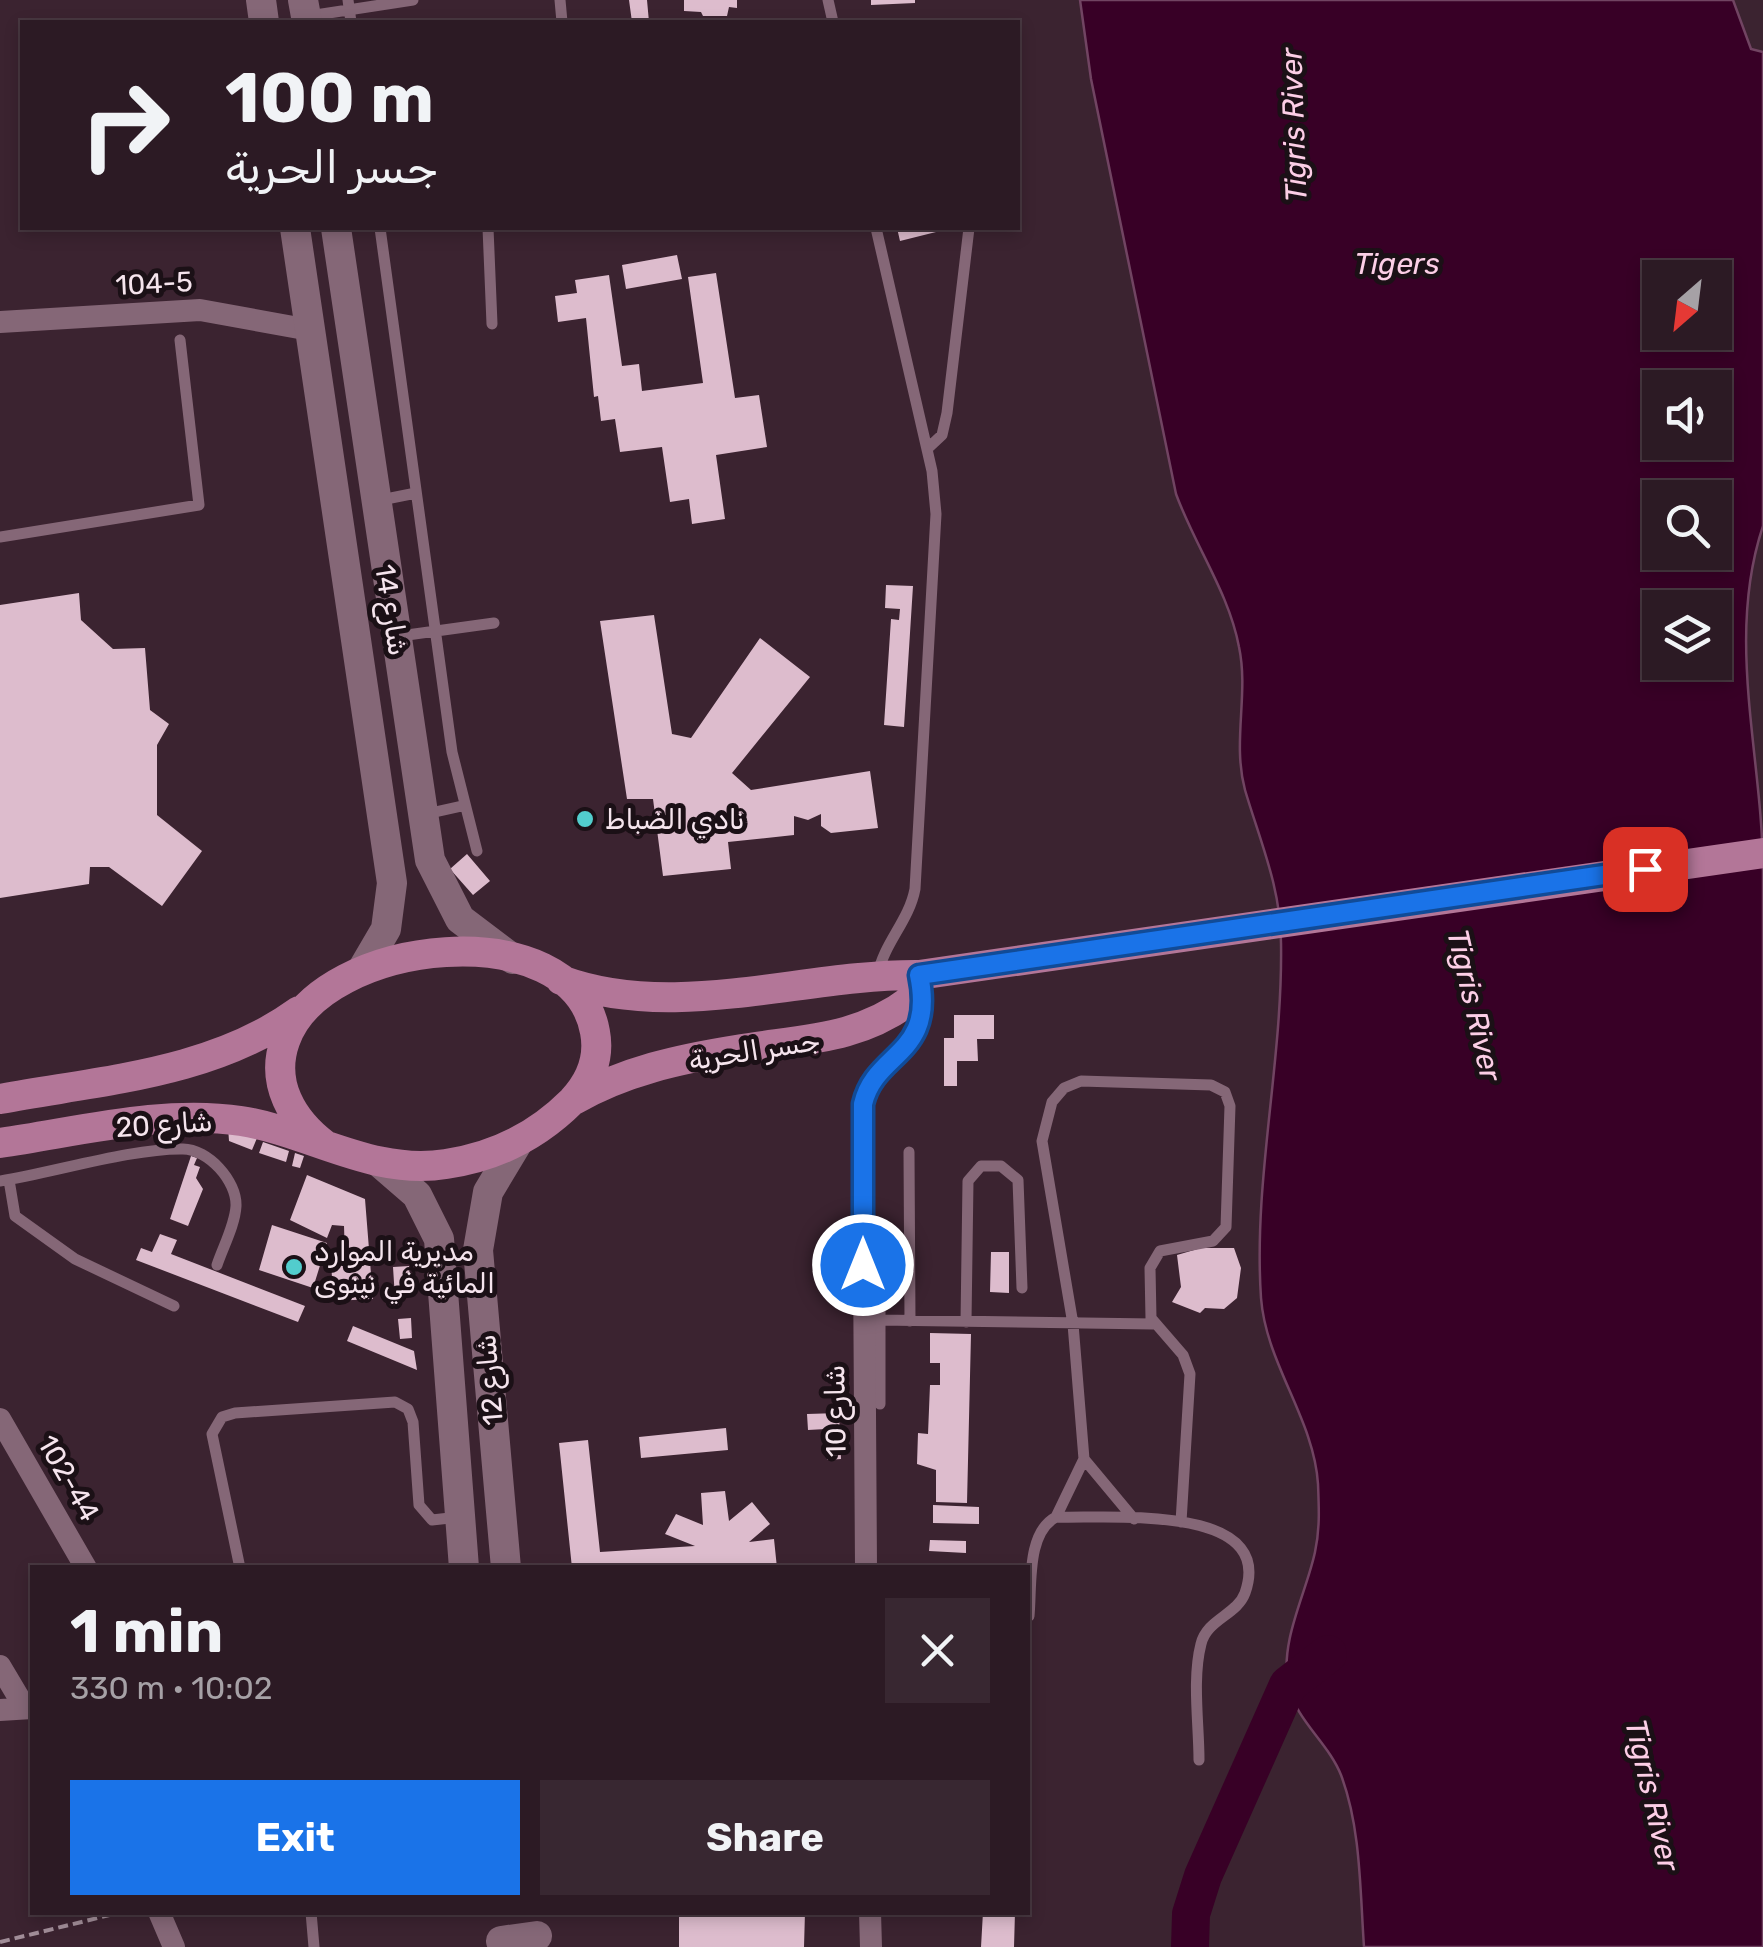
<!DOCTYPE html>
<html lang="en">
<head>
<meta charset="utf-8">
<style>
  body { margin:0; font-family:Rubik,Cairo,sans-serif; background:#382731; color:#f1f3f6; height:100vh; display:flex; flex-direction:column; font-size:38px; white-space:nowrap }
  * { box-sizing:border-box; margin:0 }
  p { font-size:32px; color:#a6a1a6 }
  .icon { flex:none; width:55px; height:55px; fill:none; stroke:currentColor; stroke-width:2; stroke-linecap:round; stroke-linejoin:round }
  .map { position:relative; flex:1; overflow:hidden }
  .sheet { position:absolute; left:30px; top:1565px; width:1000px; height:350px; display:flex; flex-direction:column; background:#2c1a24; border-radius:0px; box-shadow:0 5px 15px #0003,0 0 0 2px #483841 }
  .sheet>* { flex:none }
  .banner { position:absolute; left:20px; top:20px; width:1000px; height:210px; border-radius:0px; box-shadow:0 5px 15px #0003,0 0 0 2px #483841; background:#2c1a24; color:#f1f3f6; overflow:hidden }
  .needle { width:65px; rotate:208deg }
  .controls { position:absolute; left:1642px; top:260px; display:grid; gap:20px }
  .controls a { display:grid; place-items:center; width:90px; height:90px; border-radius:0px; background:#2c1a24; box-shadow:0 5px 15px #0003,0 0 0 2px #483841; font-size:50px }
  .pin { position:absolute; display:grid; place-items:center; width:85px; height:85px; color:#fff; margin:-42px; border-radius:20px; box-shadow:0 5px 15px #0006 }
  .me { position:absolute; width:110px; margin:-55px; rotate:0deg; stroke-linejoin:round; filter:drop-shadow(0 0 8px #0008) }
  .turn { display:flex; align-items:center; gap:35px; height:210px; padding:0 40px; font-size:45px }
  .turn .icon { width:130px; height:130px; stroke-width:2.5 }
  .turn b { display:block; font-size:70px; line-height:85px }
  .round { display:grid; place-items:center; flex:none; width:105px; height:105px; border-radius:0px; background:#382731 }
  .overview { display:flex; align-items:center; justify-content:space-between; height:170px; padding:0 40px }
  h1 { font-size:60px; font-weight:700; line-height:75px }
  .cta { display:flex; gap:20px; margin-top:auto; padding:20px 40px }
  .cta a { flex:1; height:115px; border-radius:0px; background:#1a73e8; color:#fff; font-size:40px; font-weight:700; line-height:115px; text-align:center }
  .cta a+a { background:#382731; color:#f1f3f6 }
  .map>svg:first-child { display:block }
</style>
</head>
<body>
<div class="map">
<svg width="1763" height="1947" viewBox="0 0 1763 1947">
  <rect width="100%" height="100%" fill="#3b2330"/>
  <path fill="#380026" stroke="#714462" stroke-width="2.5" fill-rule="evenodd" d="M1080,0h653l18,49 12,3v474c-38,114 0,231 0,346 0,358 0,717 0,1075h-399c-4,-56 -3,-119 -23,-172 -13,-33 -46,-55 -53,-91 -8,-44 18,-90 27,-132 5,-23 4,-44 3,-68 -4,-65 -52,-120 -57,-186 -8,-118 22,-236 20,-355 0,-55 -21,-102 -36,-153 -13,-48 4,-96 -6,-143 -10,-54 -44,-101 -63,-153l-85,-415zM1660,278h55v54h-55zM1660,388h55v54h-55zM1660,498h55v54h-55zM1660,608h55v54h-55z"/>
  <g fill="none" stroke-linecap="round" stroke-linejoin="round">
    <path stroke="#380026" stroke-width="38" d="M1190,1947l1,-33 12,-38 85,-191 40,-31"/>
  </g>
  <path fill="#ddbccd" d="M629,0h18l2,22h-17z
    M684,0h53v8l-8,-1 -2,9h-24l-2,-4 -17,-1z
    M871,0h44v3l-44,2z
    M897,228h51v1l-48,12z
    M677,255l5,24 -56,10 -4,-24z
    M716,273l19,125 24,-3 8,52 -51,8 9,64 -33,5 -3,-25 -19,3 -8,-55 -42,5 -5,-33 -14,2 -3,-25 -4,1 -8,-79 -28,4 -3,-26 22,-3 -2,-13 34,-5 13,91 17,-2 3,27 61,-8 -15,-106z
    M886,585l27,1 -9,141 -20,-2 7,-106 8,1 1,-11 -15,-1z
    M79,593l2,27 32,29 32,-1 5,62 19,14 -12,21v70l45,36 -40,55 -53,-39h-19l-1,17 -89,14v-293z
    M654,615l18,119 19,4 69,-100 50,39 -78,96 19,17 119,-19 8,57 -47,5 -10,-7v-12l-13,6 -14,-4v19l-66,7 3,27 -68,7 -10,-77h-26l-27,-178z
    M467,854l23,27 -17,14 -23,-26z
    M954,1015h40v24h-17l1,22h-21v25h-13v-48h10z
    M228,1127l29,11 -5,12 -23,-9z
    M263,1142l26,9 -3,11 -27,-9z
    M295,1153l9,3 -4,12 -8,-2z
    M191,1156l6,2 -3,7 6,2 -4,11 7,11 -15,37 -18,-7z
    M307,1175l58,24 8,100 -40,2 -2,-44h14l-1,-31 -12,-1 -5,13 -37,-18z
    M272,1225l55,18 -14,45 -54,-18z
    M160,1234l17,6 -6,14 134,52 -7,16 -162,-62 5,-12 11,4z
    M1201,1248h33l7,20 -4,30 -13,11 -19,-1 -5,5 -28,-11 9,-15 -4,-32z
    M991,1252h18v41l-19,-1z
    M818,1255h17v20h-17z
    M409,1266l2,31 -16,1 -2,-31z
    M411,1318l1,20 -12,1 -2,-20z
    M353,1326l61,25 3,19 -70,-29z
    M930,1333l41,1 -4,169 -31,-1v-32l-19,-6 1,-31 10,1 2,-49h10v-22h-10z
    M839,1413l2,46 -14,1 -1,-31 -18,1 -1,-16z
    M726,1428l2,22 -87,8 -2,-21z
    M588,1440l12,112 95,-6 -30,-12 11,-20 27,11 -2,-32 24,-2 4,30 23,-19 18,22 -21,18 25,-3 3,29h-205l-13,-125z
    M933,1505l46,2v17l-46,-1z
    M930,1540l36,1v12l-37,-2z
    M679,1912h126l-1,35h-125z
    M983,1912h32l-1,35h-33z"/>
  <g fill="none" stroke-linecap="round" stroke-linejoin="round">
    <path stroke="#a18d98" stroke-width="4" stroke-dasharray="10 5" stroke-linecap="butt" d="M0,1942l122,-30"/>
    <path stroke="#856777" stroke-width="11" d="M348,0l3,22
      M560,0l2,22
      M828,0l5,22
      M309,16l104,-16
      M380,228l72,524 25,99
      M488,228l4,96
      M876,228l56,243 4,43 -21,375c-6,32 -31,54 -37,85
      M927,449l15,-14 5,-22 22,-185
      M376,501l40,-8
      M0,537l199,-32 -19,-165
      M400,636l94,-13
      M426,814l36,-8
      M909,1152l1,169
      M9,1180l6,36 60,43 99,47
      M0,1181c52,-8 133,-33 183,-32 25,0 54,32 53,57 -1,19 -13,41 -19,59
      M862,1227l13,4 5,8v165
      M880,1320l273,4
      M966,1322l2,-141 13,-15h20l17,14 4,108
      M1084,1459l50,60
      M1056,1517l28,-58 -11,-135 -31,-183 10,-39 12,-14 17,-7 130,4 14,7 5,14 -4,121 -13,14 -53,10 -10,17 1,50 32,37 7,19 -9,148
      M240,1568l-28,-134 10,-17 13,-4 160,-11 13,7 5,13 6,83 13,15 27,-3
      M1029,1616c3,-30 -3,-83 27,-99 49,2 221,-15 189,76 -8,22 -38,26 -44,51 -9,35 -2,80 -2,116
      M311,1912l3,35"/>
    <path stroke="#856777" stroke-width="22" d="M0,322l200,-12 110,20
      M0,1419l86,149
      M866,1568l-3,-464c10,-49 72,-53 57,-123
      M0,1666l25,42
      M0,1710l32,-2
      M159,1912l15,35
      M870,1912l1,35"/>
    <path stroke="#856777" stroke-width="30" d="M261,0l3,22
      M303,0l4,22
      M295,228l97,655 -6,46 -24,41
      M336,228l94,632 30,59 53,40
      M380,1163l37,32 22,44 25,329
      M506,1568l-28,-318 10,-58 30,-50
      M501,1941l36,-5"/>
    <path stroke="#b37698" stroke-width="30" d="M561,980c114,42 240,-6 358,-5l844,-122
      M0,1099c102,-19 212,-25 299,-88
      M574,1100c50,-29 106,-41 162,-50 65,-11 121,-9 176,-51l7,-24
      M0,1143c77,-11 163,-34 241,-22 70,11 132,55 205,43 49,-7 91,-28 126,-63 18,-19 28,-43 23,-69 -21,-121 -274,-95 -310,9 -15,42 7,79 40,104"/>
  </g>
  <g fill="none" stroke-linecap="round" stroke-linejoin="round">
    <g stroke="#114b97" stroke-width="25">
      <path id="route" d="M863,1265v-161c12,-53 73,-48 56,-129l726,-106"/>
    </g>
    <use href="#route" stroke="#1a73e8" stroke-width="18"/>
  </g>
  <g fill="#52cdcd" stroke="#1b1016" stroke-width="4">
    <circle cx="585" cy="819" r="10"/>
    <circle cx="294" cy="1267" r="10"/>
  </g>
  <g text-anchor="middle" stroke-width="10" stroke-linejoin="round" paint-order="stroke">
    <g font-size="28" fill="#f5e4ed" stroke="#1b1016">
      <text transform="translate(154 283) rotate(-3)" y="10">104-5</text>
      <text transform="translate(392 610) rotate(81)" y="10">شارع 14</text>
      <text transform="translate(754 1050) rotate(-9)" y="10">جسر الحرية</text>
      <text transform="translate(164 1124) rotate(-4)" y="10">شارع 20</text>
      <text transform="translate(489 1380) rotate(-95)" y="10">شارع 12</text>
      <text transform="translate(835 1411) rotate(-91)" y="10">شارع 10</text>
      <text transform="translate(69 1478) rotate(60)" y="10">102-44</text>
    </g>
    <g font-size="28" fill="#f5e4ed" stroke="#1b1016" text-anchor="start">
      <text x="605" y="829">نادي الضباط</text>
      <text x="314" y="1261">مديرية الموارد<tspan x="314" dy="32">المائية في نينوى</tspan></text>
    </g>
    <g font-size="30" font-style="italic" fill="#fccee6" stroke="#1b1016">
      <text transform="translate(1294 125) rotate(-92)" y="10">Tigris River</text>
      <text x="1397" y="274">Tigers</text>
      <text transform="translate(1474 1005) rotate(77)" y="10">Tigris River</text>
      <text transform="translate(1652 1795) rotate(77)" y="10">Tigris River</text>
    </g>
  </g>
</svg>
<div class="controls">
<a><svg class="needle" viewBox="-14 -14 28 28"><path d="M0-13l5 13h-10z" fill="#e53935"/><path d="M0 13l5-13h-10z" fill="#a6a1a6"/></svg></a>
<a><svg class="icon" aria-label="sound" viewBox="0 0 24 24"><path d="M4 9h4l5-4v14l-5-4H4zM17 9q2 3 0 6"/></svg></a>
<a><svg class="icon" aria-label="search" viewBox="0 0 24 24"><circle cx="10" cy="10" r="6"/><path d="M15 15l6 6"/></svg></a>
<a><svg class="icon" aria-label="layers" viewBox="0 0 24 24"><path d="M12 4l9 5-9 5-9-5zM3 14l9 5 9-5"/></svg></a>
</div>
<div class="pin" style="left:1645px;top:869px;background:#d93025"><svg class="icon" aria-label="arrive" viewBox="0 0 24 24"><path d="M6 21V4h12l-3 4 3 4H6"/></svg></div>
<svg class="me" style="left:863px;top:1265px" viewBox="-20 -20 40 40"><circle r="17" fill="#1a73e8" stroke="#fff" stroke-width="3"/><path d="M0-11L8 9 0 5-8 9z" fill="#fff"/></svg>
<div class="banner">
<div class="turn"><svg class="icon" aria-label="right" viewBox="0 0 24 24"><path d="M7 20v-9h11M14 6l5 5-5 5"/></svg><div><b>100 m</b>جسر الحرية</div></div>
</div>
<section class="sheet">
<div class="overview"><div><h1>1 min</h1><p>330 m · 10:02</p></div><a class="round"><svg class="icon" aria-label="close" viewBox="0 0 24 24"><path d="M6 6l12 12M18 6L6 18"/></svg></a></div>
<div class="cta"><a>Exit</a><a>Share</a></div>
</section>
</div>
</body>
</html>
